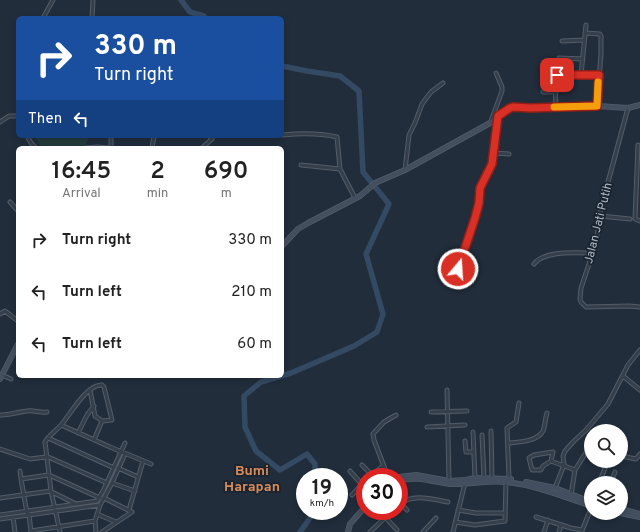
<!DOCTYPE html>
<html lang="en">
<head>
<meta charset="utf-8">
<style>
  body { margin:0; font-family:Overpass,sans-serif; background:#f6f6f6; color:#222; height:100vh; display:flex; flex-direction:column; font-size:15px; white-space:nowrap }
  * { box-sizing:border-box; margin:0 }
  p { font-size:13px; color:#767676 }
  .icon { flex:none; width:22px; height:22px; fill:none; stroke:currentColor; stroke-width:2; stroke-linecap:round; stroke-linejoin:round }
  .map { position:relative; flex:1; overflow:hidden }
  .panel { position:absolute; left:16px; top:146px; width:268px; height:232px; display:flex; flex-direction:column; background:#fff; border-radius:6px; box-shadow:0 2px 6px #0003 }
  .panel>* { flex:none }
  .hud { position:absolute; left:16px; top:16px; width:268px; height:122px; border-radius:6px; box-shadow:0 2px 6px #0003; background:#1a4fa0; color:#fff; overflow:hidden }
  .fabs { position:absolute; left:584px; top:424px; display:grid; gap:8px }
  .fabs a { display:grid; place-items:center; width:44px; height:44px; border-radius:50%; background:#fff; box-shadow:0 2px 6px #0003; font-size:20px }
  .speed { position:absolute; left:296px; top:468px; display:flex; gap:8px; font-size:20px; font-weight:700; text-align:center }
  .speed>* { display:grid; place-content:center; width:52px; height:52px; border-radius:50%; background:#fff; box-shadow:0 2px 6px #0003; line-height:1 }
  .speed small { font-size:10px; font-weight:400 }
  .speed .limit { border:6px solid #d22; background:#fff; color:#111 }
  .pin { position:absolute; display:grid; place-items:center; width:34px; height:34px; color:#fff; margin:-17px; border-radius:8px; box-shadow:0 2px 6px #0006 }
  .me { position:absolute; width:44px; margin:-22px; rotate:18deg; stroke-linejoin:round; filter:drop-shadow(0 0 3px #0008) }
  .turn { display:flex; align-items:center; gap:14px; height:84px; padding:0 12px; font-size:18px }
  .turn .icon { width:52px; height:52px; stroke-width:2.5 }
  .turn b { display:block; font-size:28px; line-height:34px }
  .then { display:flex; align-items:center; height:38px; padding:0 12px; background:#0003; gap:8px; font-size:15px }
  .eta { display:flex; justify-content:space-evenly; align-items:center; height:68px; text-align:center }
  .eta b { font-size:24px; font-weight:600; line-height:28px }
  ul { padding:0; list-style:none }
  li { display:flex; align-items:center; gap:12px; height:52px; padding:0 12px }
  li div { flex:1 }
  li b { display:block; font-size:15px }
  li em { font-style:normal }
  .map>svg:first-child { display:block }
</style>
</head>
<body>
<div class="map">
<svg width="640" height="532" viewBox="0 0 640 532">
  <rect width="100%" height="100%" fill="#212d3b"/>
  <path fill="#2e2d3c" d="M640,161v59l-4,-1z"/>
  <path fill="#233a3c" d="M35,136h53v5l-2,2 1,2 -5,3h-39l-4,-4z"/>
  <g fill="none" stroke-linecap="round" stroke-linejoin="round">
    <path stroke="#344a63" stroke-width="5.5" d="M181,0l9,12 14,4 1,2
      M282,66l25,5 33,5 19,15 4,81 26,32 -23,50 17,60 -6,18 -23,14 -63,27 -30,9 -17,14 1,31 11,24 24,19 27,-16 8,10v13
      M300,532l15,-21"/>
    <g stroke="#535d69" stroke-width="5">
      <path id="street" d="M43,18l10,-18
        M92,18l1,-18
        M586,25l-5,50h18
        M585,33l15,1 1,2v18l-4,52
        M562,41l22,-1
        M559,58l24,1
        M557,75h24
        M555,84l1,23
        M543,92h13
        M628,108l-27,100 -5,35 -15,45 -1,11 1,3 5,5 43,-1 11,1
        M491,121l11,-30v-4l-6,-14
        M0,122l9,-6h9
        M283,135c18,-2 36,-2 54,2l3,32 15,29
        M27,136l4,7 5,5
        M638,145l-3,74 5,2
        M86,148l12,-1 10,1
        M111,148v-12
        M152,148l2,-12
        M202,148l10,-9 -3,-3
        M494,153l15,1
        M301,165l39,4
        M405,170l4,-35 6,-12 7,-19 9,-12 12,-9
        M10,202l8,9
        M601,216l29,3
        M534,264c10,-14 43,-11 58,-11
        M459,269l16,-51 4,-15 1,-16 12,-23 6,-46
        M0,314l5,-3 13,10
        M2,375l9,4
        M623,376l17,14
        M447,390l2,91
        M431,412l36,-1
        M0,415c10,0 17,-3 27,-4 7,-1 13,2 20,1
        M61,425l49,22 41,17
        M427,427l38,-2
        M491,431l1,47
        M473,432l2,46
        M78,433l9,-18 7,-9
        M482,435l2,43
        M48,438l66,30
        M94,440l8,-19
        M465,441l1,11h8
        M508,443c10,-1 29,-1 35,-12 2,-5 2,-12 4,-18
        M0,449l30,10 16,-2
        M46,456l61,27
        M621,456l15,3 4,-5
        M551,461l2,-9 -19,3 -5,3 3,12h9l2,-4 8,-5 24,9 10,-16
        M362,465l10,10
        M118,468l20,9
        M20,471l1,8
        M350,471l15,17
        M370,477l13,-11
        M388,477l-14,-37 -1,-6 11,-12 12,-7
        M509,479l-2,-51 9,-6 3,-19
        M112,483l23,8
        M599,483l9,-22
        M611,483l4,-11
        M555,488l9,-23 -1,-9 2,-5 8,-9 13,-12 22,-26 20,-39 12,-15
        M52,492l24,12
        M352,495l13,-14
        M571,495l4,-25
        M0,498l51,-7
        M399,502l8,8
        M399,504c15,-11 32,-5 49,-2
        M129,510l14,-49
        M458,510l18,3h29
        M27,513l-6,-34 28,-4 51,23
        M29,514l2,18
        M97,514l19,8
        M0,515l97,-14 6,-10 22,-48
        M13,517l2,15
        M385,517l12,13
        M536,517l35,11 11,2
        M0,519l100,-14 12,-22 13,-29
        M455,522l20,3 30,-4 1,-39
        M31,531l64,-10
        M582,531l9,-23
        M60,532l-9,-41 -6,-49c4,-7 12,-12 17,-18 9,-11 25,-40 40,-39l2,2 8,33 -10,1 -7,-5 -5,-26
        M96,532l-1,-11 5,-16
        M102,532l30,-20 -28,-14
        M370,532l22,-21
        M423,532l13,-14
        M453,532l12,-49
        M544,532l4,-12
        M559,532l2,-7"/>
    </g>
    <g stroke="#535d69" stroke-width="6">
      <path id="secondary" d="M282,246l16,-17 10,-6 52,-27 15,-13 30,-13 85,-47 20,-15 87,-2 31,2 12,-3
        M0,379l18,-35
        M399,477l17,-2 33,6 17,-1 9,-2 36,1
        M399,481c17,-6 34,1 51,3 19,1 37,-4 56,-2 29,3 57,14 85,24
        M526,482l29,6 36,14
        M621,509l19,5
        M620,513l20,4
        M348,532l2,-8 15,-17"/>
    </g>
    <use href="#street" stroke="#353f4b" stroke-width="3"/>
    <use href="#secondary" stroke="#434e5e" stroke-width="4.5"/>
  </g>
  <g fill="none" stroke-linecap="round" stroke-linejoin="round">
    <g stroke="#8d1f18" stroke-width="10">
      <path id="route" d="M458,269l17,-51 4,-15 1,-15 12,-24 6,-48 12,-8 3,-1 17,1 67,-2 2,-31h-42"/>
    </g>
    <use href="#route" stroke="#d93025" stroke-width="7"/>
    <path stroke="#f59e0b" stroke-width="7" d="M554,107l43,-1 1,-24"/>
  </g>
  <g text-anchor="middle" stroke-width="3.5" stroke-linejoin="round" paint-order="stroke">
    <g font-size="12" fill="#b0bac7" stroke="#1a2430">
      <text transform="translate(598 223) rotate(-76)" y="4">Jalan Jati Putih</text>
    </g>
    <g font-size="14" font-weight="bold" fill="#d88b5a" stroke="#1a2430">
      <text x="252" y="475">Bumi<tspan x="252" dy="16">Harapan</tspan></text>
    </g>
  </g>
</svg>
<div class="fabs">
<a><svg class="icon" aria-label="search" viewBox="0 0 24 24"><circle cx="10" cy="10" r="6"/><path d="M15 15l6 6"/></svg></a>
<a><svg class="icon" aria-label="layers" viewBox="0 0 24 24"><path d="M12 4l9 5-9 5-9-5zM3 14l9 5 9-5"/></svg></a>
</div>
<div class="speed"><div>19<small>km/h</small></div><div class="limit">30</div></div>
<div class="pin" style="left:557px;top:75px;background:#d93025"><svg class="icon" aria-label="arrive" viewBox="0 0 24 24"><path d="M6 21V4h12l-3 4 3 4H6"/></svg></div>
<svg class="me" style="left:458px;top:269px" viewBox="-20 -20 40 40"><circle r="17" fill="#d93025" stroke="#fff" stroke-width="3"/><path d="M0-11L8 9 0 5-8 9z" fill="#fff"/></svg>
<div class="hud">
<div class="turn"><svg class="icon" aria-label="right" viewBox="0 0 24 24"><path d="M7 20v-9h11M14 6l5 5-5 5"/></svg><div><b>330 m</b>Turn right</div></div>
<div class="then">Then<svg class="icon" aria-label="left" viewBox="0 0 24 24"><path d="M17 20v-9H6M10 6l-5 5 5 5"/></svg></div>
</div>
<section class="panel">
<div class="eta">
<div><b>16:45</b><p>Arrival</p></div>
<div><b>2</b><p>min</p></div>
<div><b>690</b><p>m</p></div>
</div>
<ul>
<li><svg class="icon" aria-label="right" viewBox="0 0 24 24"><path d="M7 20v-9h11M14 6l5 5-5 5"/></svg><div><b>Turn right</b></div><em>330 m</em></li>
<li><svg class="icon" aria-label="left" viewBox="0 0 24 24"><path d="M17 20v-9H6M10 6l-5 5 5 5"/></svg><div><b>Turn left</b></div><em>210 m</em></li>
<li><svg class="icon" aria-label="left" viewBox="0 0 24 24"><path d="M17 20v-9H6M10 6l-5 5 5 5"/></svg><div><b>Turn left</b></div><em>60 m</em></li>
</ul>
</section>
</div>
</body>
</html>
